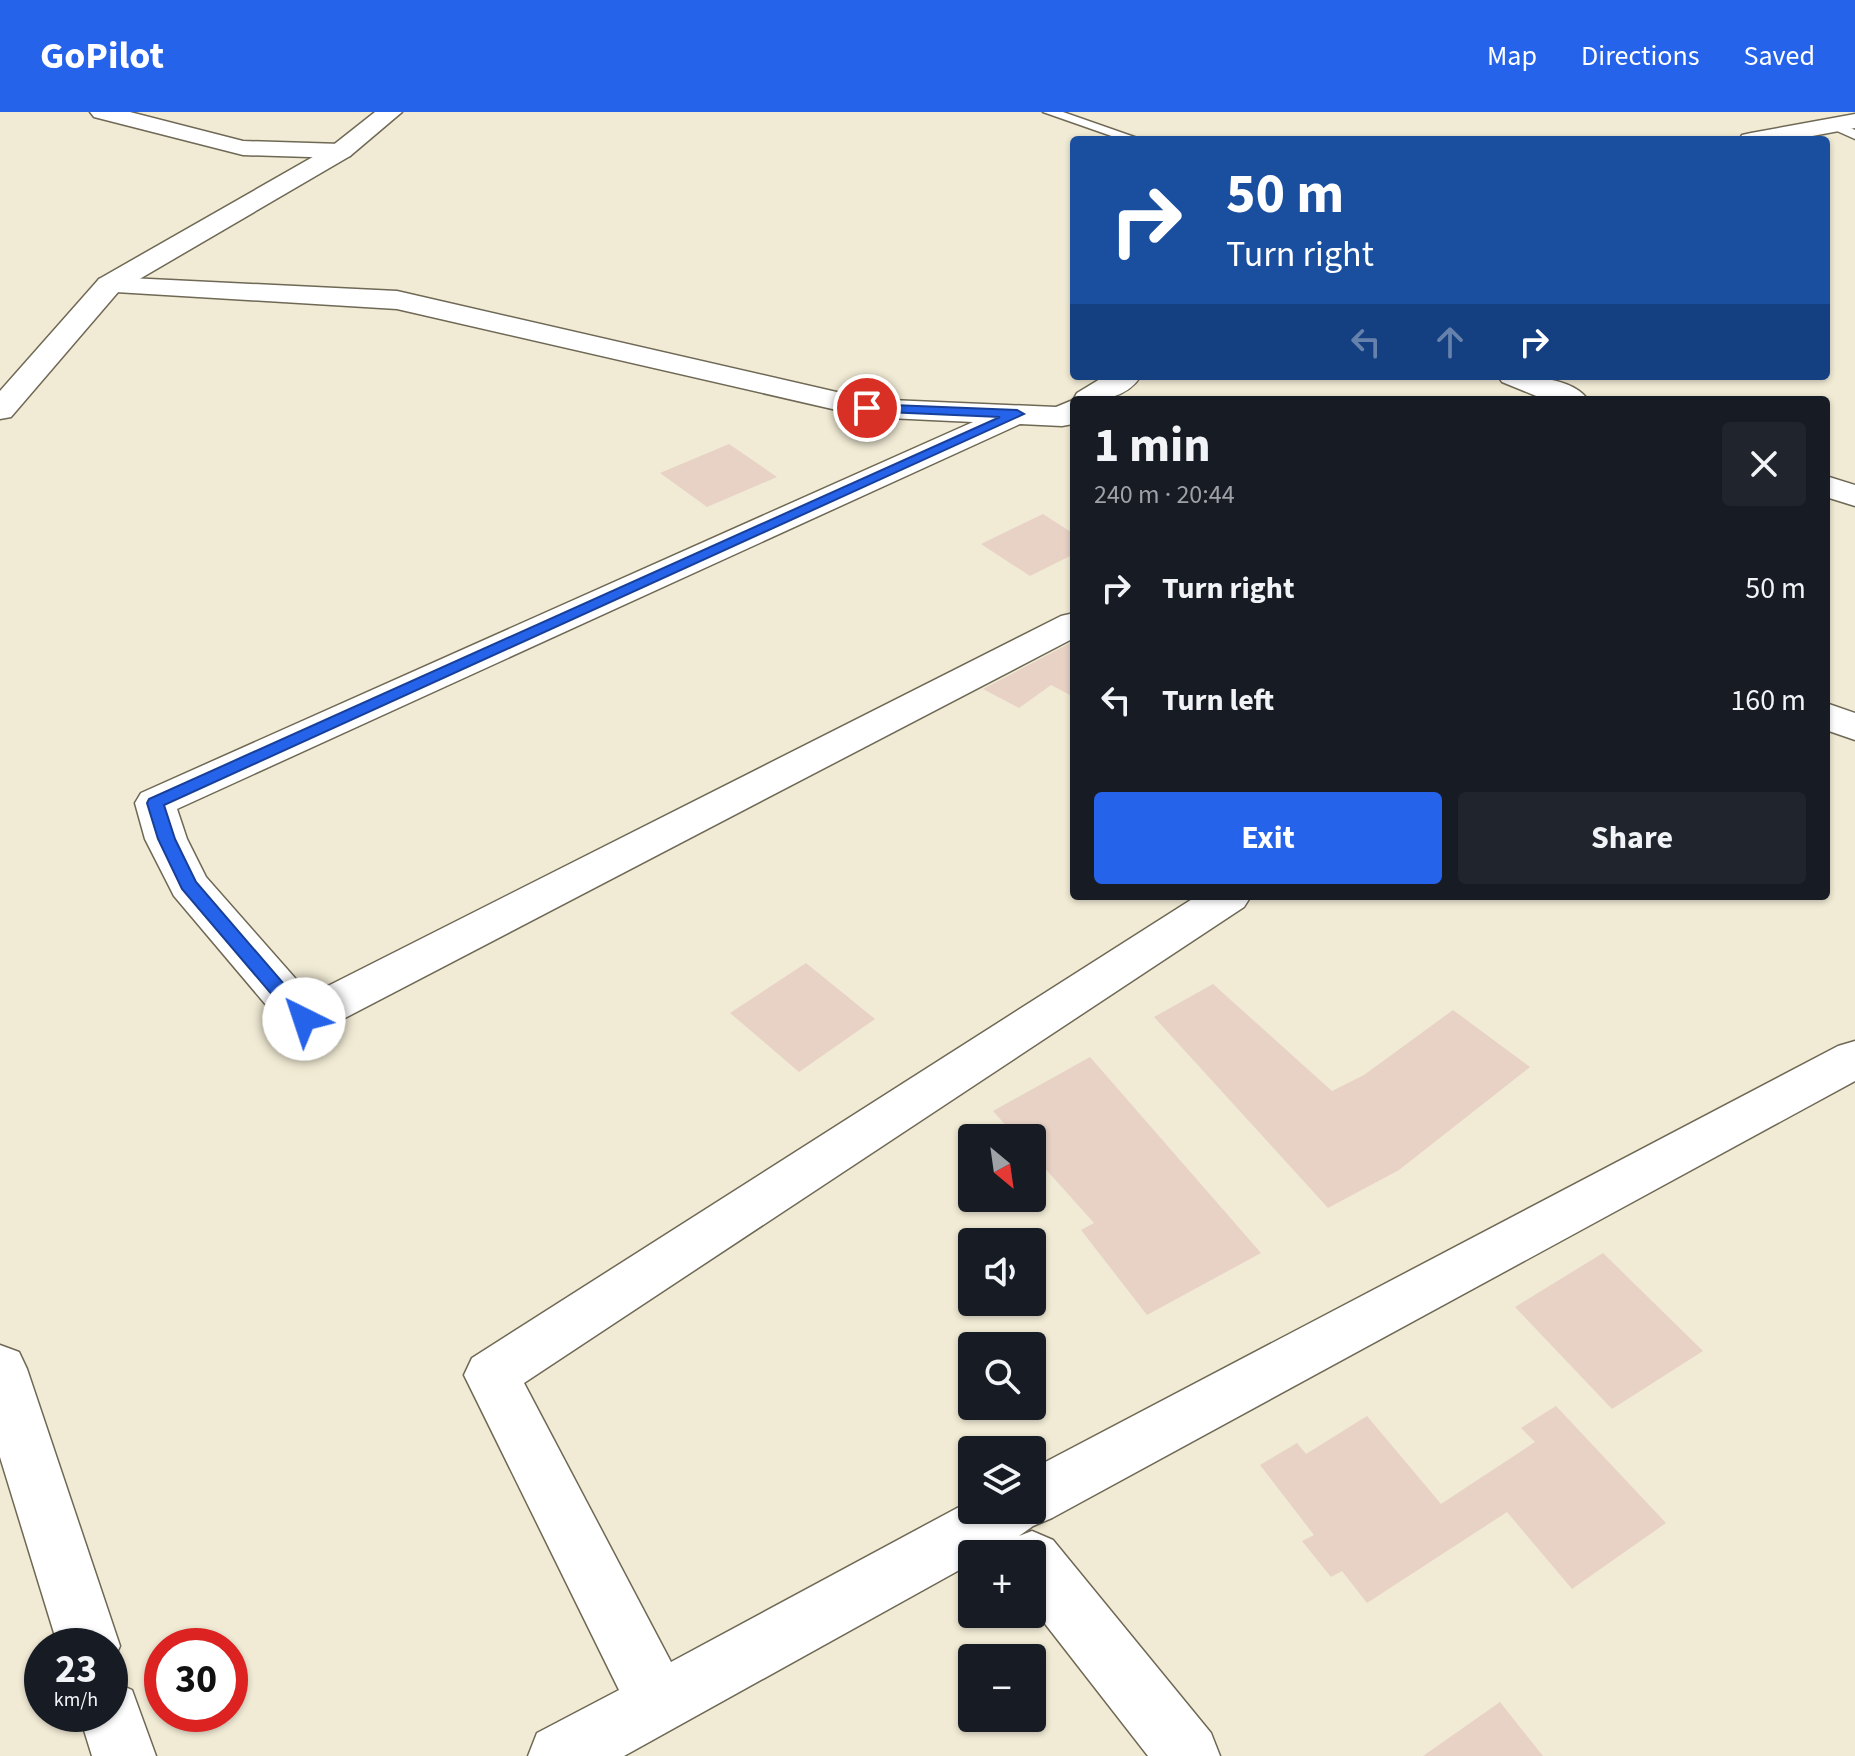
<!DOCTYPE html>
<html lang="en">
<head>
<meta charset="utf-8">
<style>
  body { margin:0; font-family:"Source Sans 3",sans-serif; background:#20242c; color:#f1f3f6; height:100vh; display:flex; flex-direction:column; font-size:30px; white-space:nowrap }
  * { box-sizing:border-box; margin:0 }
  p { font-size:26px; color:#9ea1a6 }
  .icon { flex:none; width:44px; height:44px; fill:none; stroke:currentColor; stroke-width:2; stroke-linecap:round; stroke-linejoin:round }
  .map { position:relative; flex:1; overflow:hidden }
  .panel { position:absolute; left:1070px; top:284px; width:760px; height:504px; display:flex; flex-direction:column; background:#171b24; border-radius:8px; box-shadow:0 2px 6px #0004 }
  .panel>* { flex:none }
  .banner { position:absolute; left:1070px; top:24px; width:760px; height:244px; border-radius:8px; box-shadow:0 2px 6px #0004; background:#1a4fa0; color:#fff; overflow:hidden }
  .needle { width:52px; rotate:151deg }
  .fabs { position:absolute; left:958px; top:1012px; display:grid; gap:16px }
  .fabs a { display:grid; place-items:center; width:88px; height:88px; border-radius:8px; background:#171b24; box-shadow:0 2px 6px #0004; font-size:40px }
  .speed { position:absolute; left:24px; top:1516px; display:flex; gap:16px; font-size:40px; font-weight:700; text-align:center }
  .speed>* { display:grid; place-content:center; width:104px; height:104px; border-radius:50%; background:#171b24; box-shadow:0 2px 6px #0004; line-height:1 }
  .speed small { font-size:20px; font-weight:400 }
  .speed .limit { border:12px solid #d22; background:#fff; color:#111 }
  .pin { position:absolute; display:grid; place-items:center; width:68px; height:68px; color:#fff; margin:-34px; border:4px solid #fff; border-radius:50%; box-shadow:0 2px 8px #0007 }
  .me { position:absolute; width:88px; margin:-44px; rotate:319deg; stroke-linejoin:round; filter:drop-shadow(0 0 6px #0008) }
  .turn { display:flex; align-items:center; gap:28px; height:168px; padding:0 24px; font-size:36px }
  .turn .icon { width:104px; height:104px; stroke-width:2.5 }
  .turn b { display:block; font-size:56px; line-height:68px }
  .lanes { display:flex; align-items:center; height:76px; padding:0 24px; background:#0003; justify-content:center; gap:40px; direction:ltr }
  .lanes .off { opacity:.35 }
  .round { display:grid; place-items:center; flex:none; width:84px; height:84px; border-radius:8px; background:#20242c }
  .overview { display:flex; align-items:center; justify-content:space-between; height:136px; padding:0 24px }
  h1 { font-size:48px; font-weight:700; line-height:60px }
  .button { display:flex; gap:16px; margin-top:auto; padding:16px 24px }
  .button a { flex:1; height:92px; border-radius:8px; background:#2563eb; color:#fff; font-size:32px; font-weight:700; line-height:92px; text-align:center }
  .button a+a { background:#20242c; color:#f1f3f6 }
  ul { padding:0; list-style:none }
  li { display:flex; align-items:center; gap:24px; height:112px; padding:0 24px }
  li div { flex:1 }
  li b { display:block; font-size:30px }
  li em { font-style:normal }
  header { display:flex; align-items:center; gap:48px; box-sizing:border-box; height:112px; padding:0 40px; background:#2563eb; color:#fff }
  header strong { font-size:38px }
  nav { display:flex; gap:44px; margin-inline-start:auto; font-size:28px }
  .map>svg:first-child { display:block }
</style>
</head>
<body>
<header>
<strong>GoPilot</strong>
<nav><a>Map</a><a>Directions</a><a>Saved</a></nav>
</header>
<div class="map">
<svg width="1855" height="1644" viewBox="0 0 1855 1644">
  <rect width="100%" height="100%" fill="#f1ebd5"/>
  <path fill="#e7d2c5" d="M729,332l48,33 -70,30 -47,-34z
    M1043,402l31,20v20l-44,22 -49,-32z
    M1074,529v56l-23,-12 -32,23 -36,-19z
    M806,851l69,56 -76,53 -69,-59z
    M1213,872l119,107 32,-16 89,-65 77,57 -131,103 -71,38 -174,-191z
    M1090,945l171,196 -114,62 -66,-85 13,-7 -62,-69v-16h-15l-24,-27z
    M1603,1141l100,98 -91,58 -97,-102z
    M1556,1294l110,117 -94,66 -65,-77 -140,91 -25,-32 -11,6 -29,-36 12,-6 -54,-70 37,-22 9,11 61,-38 74,88 94,-62 -14,-14z
    M1500,1590l43,54h-120z"/>
  <g fill="none" stroke-linecap="round" stroke-linejoin="round">
    <g stroke="#6e6855" stroke-width="3">
      <path id="lane" d="M1043,0h20l80,28h-20z
        M1833,8l22,10v9l-27,-12v-6z"/>
    </g>
    <g stroke="#6e6855" stroke-width="3">
      <path id="street" d="M90,0h40l113,29 98,3 9,2 3,5 -3,5 -9,2 -98,-3 -149,-38z
        M1855,2v14l-64,12h-52l3,-5 9,-2z
        M109,165l288,14 470,108 189,8 17,-7 4,-7 28,-17h36c-16,24 -41,24 -67,24l-1,24 -11,2 -42,-2 -843,385 10,30 19,38 104,118 751,-379 13,-3v25l-754,393 -16,5 -16,-5 -114,-135 -29,-57 -10,-36 6,-10 832,-371 -106,-5 -470,-108 -298,-18 -4,-6 4,-6z
        M1498,264c26,0 74,0 90,24h-42l-44,-18z
        M1826,364l29,9v21l-29,-9z
        M1826,591l29,10v27l-29,-10z
        M1197,784h54l-7,11 -720,476 147,279 301,-162v10h60v-41l806,-423 17,-5v40l-803,437 -19,8 -14,10 13,-5 21,9 158,193 9,23h-72l-116,-149v-53h-27l5,-13 -23,13h-15v9l-348,193h-96l9,-23 82,-43 -155,-315 8,-17z
        M0,1233l19,7 8,17 93,277 -10,22v-22h-52l-58,-189z
        M110,1568l22,10 24,66h-64l-13,-42h31z"/>
    </g>
    <g stroke="#6e6855" stroke-width="3">
      <path id="secondary" d="M375,0h27l-52,44 -231,135 -108,126 -11,2v-28l99,-112 233,-133z"/>
    </g>
    <use href="#lane" fill="#fff" fill-rule="evenodd"/>
    <use href="#street" fill="#fff" fill-rule="evenodd"/>
    <use href="#secondary" fill="#fff" fill-rule="evenodd"/>
  </g>
  <path fill="#2563eb" stroke="#184099" stroke-width="2" d="M867,292l150,6 7,4 -860,391 11,34 21,43 118,137 -10,7 -7,-2 -115,-135 -24,-50 -11,-36 2,-4 851,-382 -137,-6 -2,-3z"/>
</svg>
<div class="fabs">
<a><svg class="needle" viewBox="-14 -14 28 28"><path d="M0-13l5 13h-10z" fill="#e53935"/><path d="M0 13l5-13h-10z" fill="#9ea1a6"/></svg></a>
<a><svg class="icon" aria-label="sound" viewBox="0 0 24 24"><path d="M4 9h4l5-4v14l-5-4H4zM17 9q2 3 0 6"/></svg></a>
<a><svg class="icon" aria-label="search" viewBox="0 0 24 24"><circle cx="10" cy="10" r="6"/><path d="M15 15l6 6"/></svg></a>
<a><svg class="icon" aria-label="layers" viewBox="0 0 24 24"><path d="M12 4l9 5-9 5-9-5zM3 14l9 5 9-5"/></svg></a>
<a>+</a>
<a>−</a>
</div>
<div class="speed"><div>23<small>km/h</small></div><div class="limit">30</div></div>
<div class="pin" style="left:867px;top:296px;background:#d93025"><svg class="icon" aria-label="arrive" viewBox="0 0 24 24"><path d="M6 21V4h12l-3 4 3 4H6"/></svg></div>
<svg class="me" style="left:304px;top:907px" viewBox="-20 -20 40 40"><circle r="19" fill="#fff"/><path d="M0-13L10 11 0 6-10 11z" fill="#2563eb"/></svg>
<div class="banner">
<div class="turn"><svg class="icon" aria-label="right" viewBox="0 0 24 24"><path d="M7 20v-9h11M14 6l5 5-5 5"/></svg><div><b>50 m</b>Turn right</div></div>
<div class="lanes"><svg class="icon off" aria-label="left" viewBox="0 0 24 24"><path d="M17 20v-9H6M10 6l-5 5 5 5"/></svg><svg class="icon off" aria-label="ahead" viewBox="0 0 24 24"><path d="M12 20V5M6 11l6-6 6 6"/></svg><svg class="icon" aria-label="right" viewBox="0 0 24 24"><path d="M7 20v-9h11M14 6l5 5-5 5"/></svg></div>
</div>
<section class="panel">
<div class="overview"><div><h1>1 min</h1><p>240 m · 20:44</p></div><a class="round"><svg class="icon" aria-label="close" viewBox="0 0 24 24"><path d="M6 6l12 12M18 6L6 18"/></svg></a></div>
<ul>
<li><svg class="icon" aria-label="right" viewBox="0 0 24 24"><path d="M7 20v-9h11M14 6l5 5-5 5"/></svg><div><b>Turn right</b></div><em>50 m</em></li>
<li><svg class="icon" aria-label="left" viewBox="0 0 24 24"><path d="M17 20v-9H6M10 6l-5 5 5 5"/></svg><div><b>Turn left</b></div><em>160 m</em></li>
</ul>
<div class="button"><a>Exit</a><a>Share</a></div>
</section>
</div>
</body>
</html>
